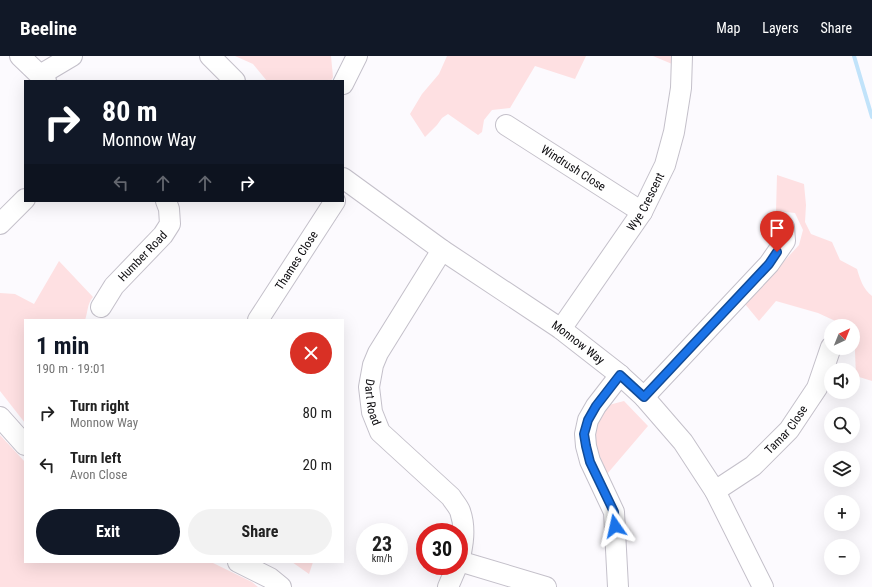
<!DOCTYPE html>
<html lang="en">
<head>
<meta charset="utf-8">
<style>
  body { margin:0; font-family:"Roboto Condensed",sans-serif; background:#f2f2f2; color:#222; height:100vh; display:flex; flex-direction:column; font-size:15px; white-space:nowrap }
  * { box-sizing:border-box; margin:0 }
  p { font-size:13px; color:#767676 }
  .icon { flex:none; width:22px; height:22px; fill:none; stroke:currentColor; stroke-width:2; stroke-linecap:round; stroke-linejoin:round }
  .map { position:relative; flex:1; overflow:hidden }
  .panel { position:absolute; left:24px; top:263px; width:320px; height:244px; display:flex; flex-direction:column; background:#fff; border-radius:0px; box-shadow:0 4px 16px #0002 }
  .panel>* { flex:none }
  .top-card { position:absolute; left:24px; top:24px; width:320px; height:122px; border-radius:0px; box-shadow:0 4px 16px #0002; background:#111827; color:#fff; overflow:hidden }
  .needle { width:26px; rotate:43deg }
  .tools { position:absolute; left:824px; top:263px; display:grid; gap:8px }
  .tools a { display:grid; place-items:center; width:36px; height:36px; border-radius:50%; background:#fff; box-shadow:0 4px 16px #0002; font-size:20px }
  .speed { position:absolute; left:356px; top:467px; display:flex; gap:8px; font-size:20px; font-weight:700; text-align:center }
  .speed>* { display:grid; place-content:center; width:52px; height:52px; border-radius:50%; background:#fff; box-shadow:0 4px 16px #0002; line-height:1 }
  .speed small { font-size:10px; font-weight:400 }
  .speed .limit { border:6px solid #d22; background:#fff; color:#111 }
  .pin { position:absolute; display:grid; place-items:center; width:34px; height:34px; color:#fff; margin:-41px -17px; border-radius:50% 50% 50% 0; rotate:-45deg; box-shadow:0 0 4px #0007 }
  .pin .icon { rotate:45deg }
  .me { position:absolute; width:44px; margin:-22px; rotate:349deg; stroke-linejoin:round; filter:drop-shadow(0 0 3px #0008) }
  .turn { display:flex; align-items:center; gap:14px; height:84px; padding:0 12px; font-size:18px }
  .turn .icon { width:52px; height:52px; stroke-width:2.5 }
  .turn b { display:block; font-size:28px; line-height:34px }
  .lanes { display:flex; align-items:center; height:38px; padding:0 12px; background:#0003; justify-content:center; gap:20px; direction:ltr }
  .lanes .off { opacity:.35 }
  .round { display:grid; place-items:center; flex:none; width:42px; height:42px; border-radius:21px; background:#f2f2f2 }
  .overview { display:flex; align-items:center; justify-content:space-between; height:68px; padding:0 12px }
  h1 { font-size:24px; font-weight:700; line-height:30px; color:#111827 }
  .button { display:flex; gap:8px; margin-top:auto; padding:8px 12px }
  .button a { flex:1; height:46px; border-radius:24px; background:#111827; color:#fff; font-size:16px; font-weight:700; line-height:46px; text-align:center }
  .button a+a { background:#f2f2f2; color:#222 }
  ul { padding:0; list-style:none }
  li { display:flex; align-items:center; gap:12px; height:52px; padding:0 12px }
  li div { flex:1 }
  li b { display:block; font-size:15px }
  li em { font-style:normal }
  header { display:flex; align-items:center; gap:24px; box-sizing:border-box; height:56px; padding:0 20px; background:#111827; color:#fff }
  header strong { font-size:19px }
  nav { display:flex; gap:22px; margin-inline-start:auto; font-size:14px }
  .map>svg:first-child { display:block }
</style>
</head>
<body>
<header>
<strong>Beeline</strong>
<nav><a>Map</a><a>Layers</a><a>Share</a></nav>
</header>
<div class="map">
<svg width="872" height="531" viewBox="0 0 872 531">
  <rect width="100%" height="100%" fill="#fcfafe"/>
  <path fill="#fee0e2" d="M235,0h96l2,21 -2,4h-64l-14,-17z
    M447,0h139l-11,23 -40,-13 -25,42 -18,2 -8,10 -2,12 -4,3 -30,-21 -6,4 -5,7 -12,12 -15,-23 12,-20 17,-20z
    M653,0h18l1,8z
    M777,119l27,9 2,21 -1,17 6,12 21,8 8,18 17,9c3,10 6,20 15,27v85l-16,-5 -2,-49 -1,-1 -9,-1 -26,-12 -42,-12 -17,20 -14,-17 54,-59 4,-15 -8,-17 -19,-2z
    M59,205l34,36c-6,7 -5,15 -8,23h-60v103l-25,-32v-98l15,1 19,10z
    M624,345l24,25 -41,48 -14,-35 3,-19 9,-14z
    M0,379l25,27v100h186l41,20 6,5h-258z
    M292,506h21l-4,12z"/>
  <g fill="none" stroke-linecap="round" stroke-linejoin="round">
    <path stroke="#c1e3fa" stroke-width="4" d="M854,0l18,61"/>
    <g stroke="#c4c0ca" stroke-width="22">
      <g id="minor">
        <path d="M20,0l26,25"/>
        <path d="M210,0l25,25"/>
        <path d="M40,19l32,-19"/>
        <path d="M343,28l14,-28"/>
        <path id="s1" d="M506,69l136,87"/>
        <path id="s2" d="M343,122l99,72 119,79 59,46 24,22 39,45 32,49 48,96"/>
        <path d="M0,168l25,-25"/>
        <path id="s3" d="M442,194l-64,103 -5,12 -4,22 3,25 8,20 71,65c3,5 7,9 9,14 6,17 3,34 -1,51"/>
        <path id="s4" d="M101,251l13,-21 49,-51 7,-11 -1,-15 -3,-8"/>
        <path id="s5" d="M258,264l77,-119"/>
        <path id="s6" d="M561,273l81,-117 23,-47 9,-33 7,-44 1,-32"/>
        <path d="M644,341l125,-133 16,-23 -1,-14"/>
        <path d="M0,361l25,28"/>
        <path id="s7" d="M715,435l38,-25 36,-36 28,-42 14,-41"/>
        <path d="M459,505l87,26"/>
        <path d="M238,506l32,16 11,9"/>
        <path d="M448,531l9,-21"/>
        <path d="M618,531l-4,-75 -24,-51 -4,-15 -1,-12 3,-14 8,-14 24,-31"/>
      </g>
    </g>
    <use href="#minor" stroke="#fff" stroke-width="20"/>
  </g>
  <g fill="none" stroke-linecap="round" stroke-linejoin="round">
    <g stroke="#114b97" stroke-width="10">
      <path id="route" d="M615,470l-1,-14 -24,-50 -4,-16 -2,-12 4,-14 8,-14 24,-31 24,22 125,-133 8,-12"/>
    </g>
    <use href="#route" stroke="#1a73e8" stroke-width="7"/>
  </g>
  <g text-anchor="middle" stroke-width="3" stroke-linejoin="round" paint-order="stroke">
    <g font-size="12" fill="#0d0c0f" stroke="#fcfafe">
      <text dy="4" stroke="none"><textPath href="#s1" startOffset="80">Windrush Close</textPath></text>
      <text dy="4" stroke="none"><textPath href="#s6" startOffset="153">Wye Crescent</textPath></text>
      <text dy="4" stroke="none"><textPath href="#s4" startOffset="66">Humber Road</textPath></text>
      <text dy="4" stroke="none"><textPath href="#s5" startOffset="71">Thames Close</textPath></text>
      <text dy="4" stroke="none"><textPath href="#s2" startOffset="287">Monnow Way</textPath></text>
      <text dy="4" stroke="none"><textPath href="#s3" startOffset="172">Dart Road</textPath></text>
      <text dy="4" stroke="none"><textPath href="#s7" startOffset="95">Tamar Close</textPath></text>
    </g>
  </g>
</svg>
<div class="tools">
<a><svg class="needle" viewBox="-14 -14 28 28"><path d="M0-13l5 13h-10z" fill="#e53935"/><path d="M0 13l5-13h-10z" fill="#767676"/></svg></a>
<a><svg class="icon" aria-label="sound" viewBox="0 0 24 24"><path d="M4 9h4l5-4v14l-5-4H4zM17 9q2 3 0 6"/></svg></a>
<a><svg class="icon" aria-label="search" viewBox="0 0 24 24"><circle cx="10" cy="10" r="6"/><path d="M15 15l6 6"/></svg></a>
<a><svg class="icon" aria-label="layers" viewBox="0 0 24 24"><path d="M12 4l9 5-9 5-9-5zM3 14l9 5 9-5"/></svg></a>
<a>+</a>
<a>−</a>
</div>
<div class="speed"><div>23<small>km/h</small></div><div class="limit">30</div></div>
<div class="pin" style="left:777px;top:196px;background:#d93025"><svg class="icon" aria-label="arrive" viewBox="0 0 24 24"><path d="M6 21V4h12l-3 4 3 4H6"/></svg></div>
<svg class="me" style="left:615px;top:470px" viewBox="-20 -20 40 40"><path d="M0-17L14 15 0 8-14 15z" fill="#1a73e8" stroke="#fff" stroke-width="4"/></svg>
<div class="top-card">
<div class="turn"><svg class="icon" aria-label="right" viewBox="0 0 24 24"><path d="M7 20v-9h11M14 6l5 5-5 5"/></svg><div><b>80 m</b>Monnow Way</div></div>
<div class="lanes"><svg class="icon off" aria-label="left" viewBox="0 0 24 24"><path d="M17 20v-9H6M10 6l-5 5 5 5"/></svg><svg class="icon off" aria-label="ahead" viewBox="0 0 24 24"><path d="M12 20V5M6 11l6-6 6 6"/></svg><svg class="icon off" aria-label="ahead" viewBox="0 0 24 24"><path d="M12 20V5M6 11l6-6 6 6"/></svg><svg class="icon" aria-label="right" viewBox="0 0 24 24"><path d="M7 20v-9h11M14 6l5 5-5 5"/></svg></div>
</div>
<section class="panel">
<div class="overview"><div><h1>1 min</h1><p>190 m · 19:01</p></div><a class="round" style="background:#d93025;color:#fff"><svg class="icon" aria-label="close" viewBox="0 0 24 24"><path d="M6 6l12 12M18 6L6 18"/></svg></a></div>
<ul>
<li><svg class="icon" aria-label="right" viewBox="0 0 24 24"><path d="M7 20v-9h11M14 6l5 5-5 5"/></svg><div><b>Turn right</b><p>Monnow Way</p></div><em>80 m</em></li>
<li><svg class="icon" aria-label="left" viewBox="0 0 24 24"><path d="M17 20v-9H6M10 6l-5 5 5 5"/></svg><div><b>Turn left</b><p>Avon Close</p></div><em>20 m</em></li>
</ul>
<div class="button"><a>Exit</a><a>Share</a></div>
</section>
</div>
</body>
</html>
